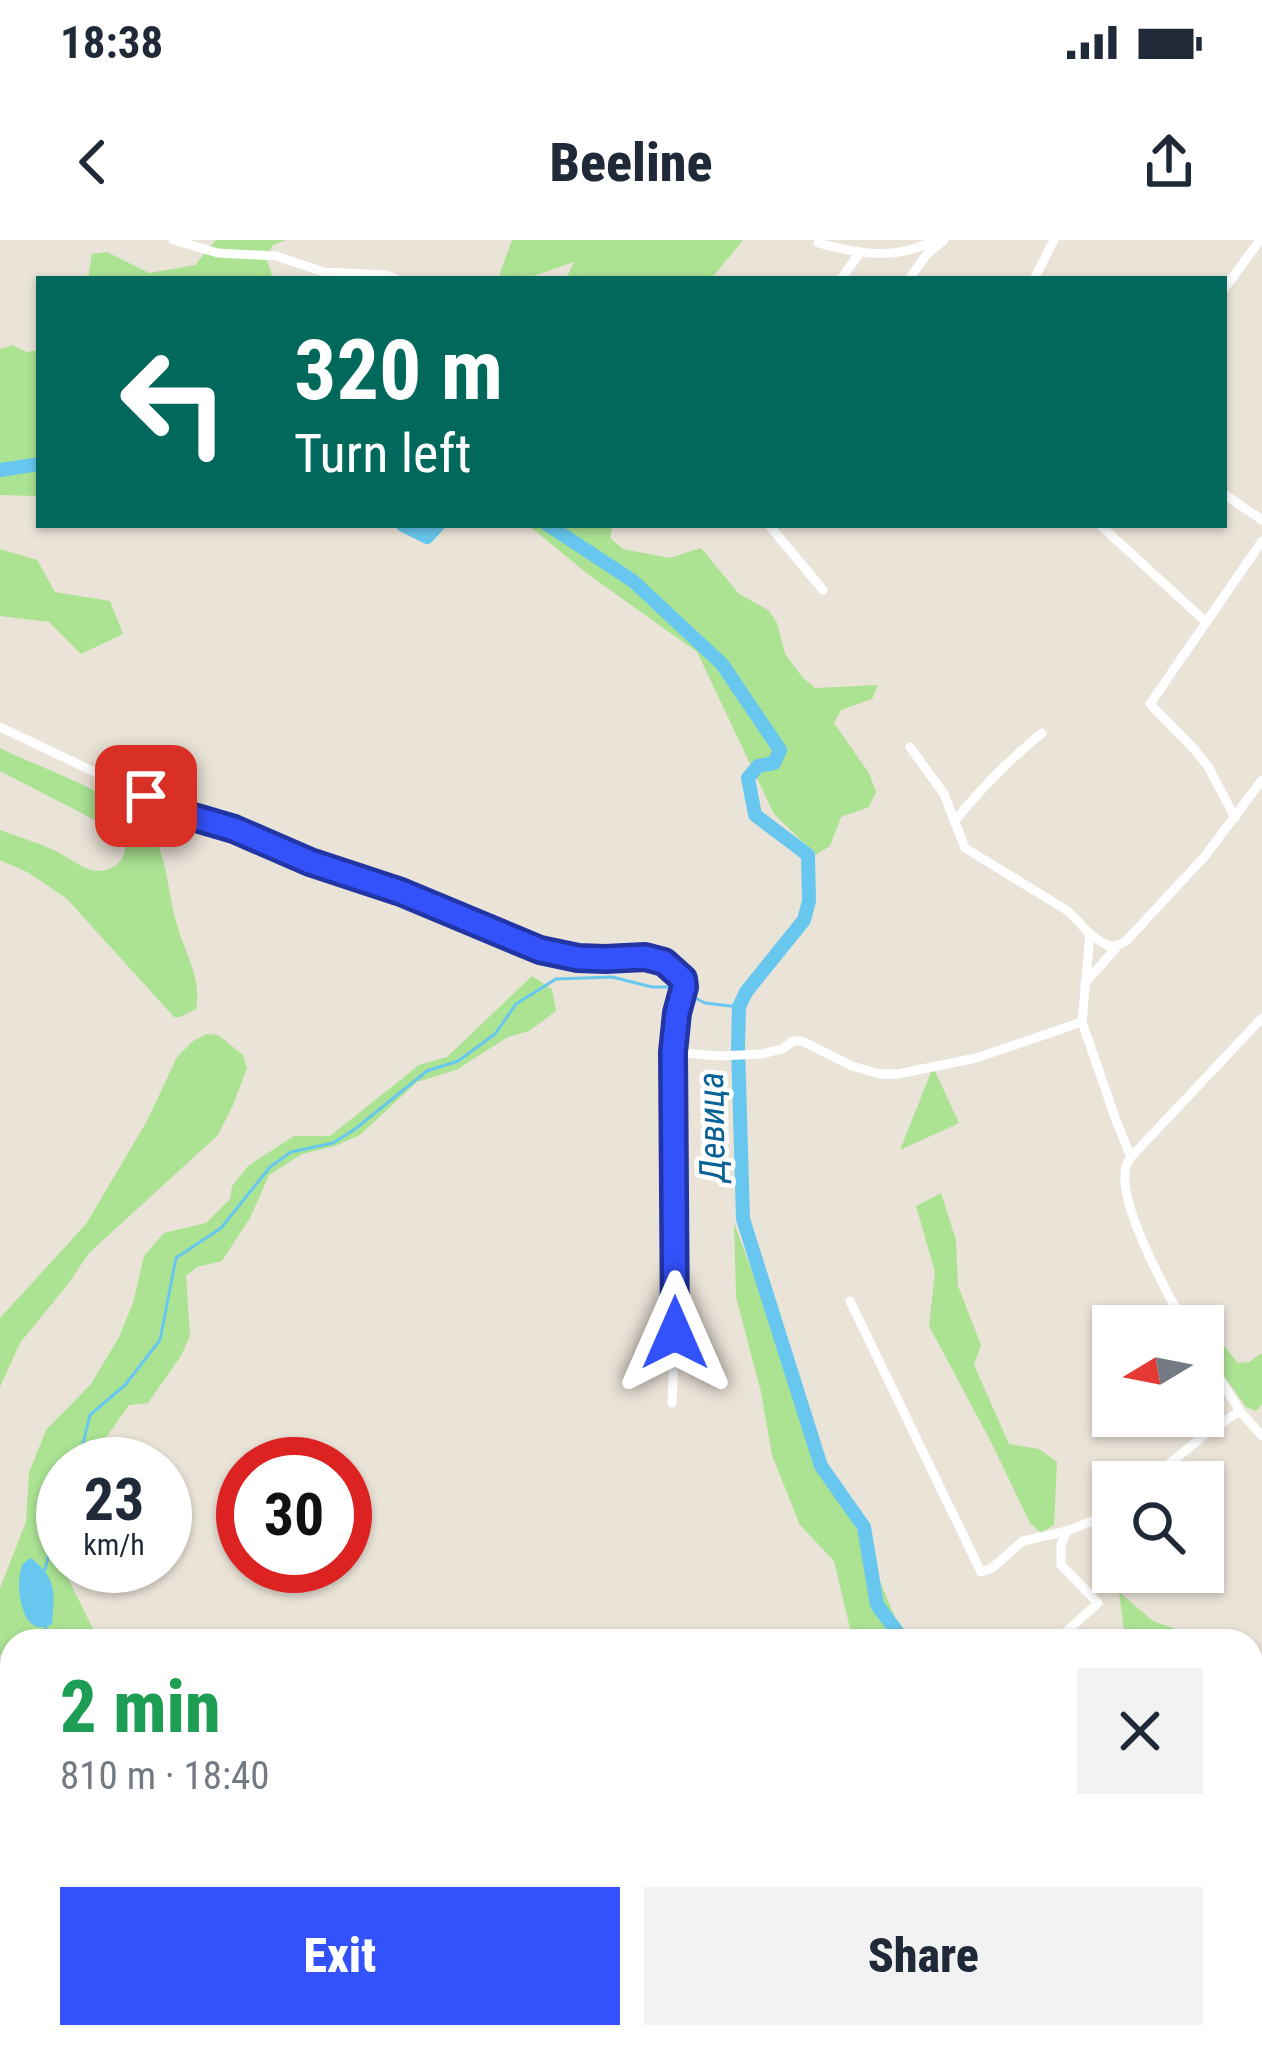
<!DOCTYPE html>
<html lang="en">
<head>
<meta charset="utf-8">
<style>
  body { margin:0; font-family:"Roboto Condensed",sans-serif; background:#f2f2f3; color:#1f2937; height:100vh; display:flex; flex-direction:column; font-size:45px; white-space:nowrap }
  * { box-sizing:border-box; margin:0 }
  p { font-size:39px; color:#747a83 }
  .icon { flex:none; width:66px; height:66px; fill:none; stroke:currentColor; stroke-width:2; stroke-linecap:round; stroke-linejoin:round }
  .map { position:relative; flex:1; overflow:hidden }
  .details { position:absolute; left:0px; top:1389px; width:1263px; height:420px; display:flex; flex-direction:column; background:#fff; border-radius:36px 36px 0 0; box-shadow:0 3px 9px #0004 }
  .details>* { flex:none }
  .banner { position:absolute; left:36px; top:36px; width:1191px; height:252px; border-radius:0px; box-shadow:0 3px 9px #0004; background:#00695c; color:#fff; overflow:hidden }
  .needle { width:78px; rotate:260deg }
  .tools { position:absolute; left:1092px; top:1065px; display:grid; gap:24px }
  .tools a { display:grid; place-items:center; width:132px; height:132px; border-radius:0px; background:#fff; box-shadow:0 3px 9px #0004; font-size:60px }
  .speed { position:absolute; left:36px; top:1197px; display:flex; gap:24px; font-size:60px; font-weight:700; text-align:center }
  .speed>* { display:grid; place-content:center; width:156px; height:156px; border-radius:50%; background:#fff; box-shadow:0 3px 9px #0004; line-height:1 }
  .speed small { font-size:30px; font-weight:400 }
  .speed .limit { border:18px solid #d22; background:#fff; color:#111 }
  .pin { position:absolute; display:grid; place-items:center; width:102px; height:102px; color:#fff; margin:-51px; border-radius:24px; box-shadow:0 6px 18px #0006 }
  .me { position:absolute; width:132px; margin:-66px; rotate:0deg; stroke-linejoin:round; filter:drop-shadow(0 0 9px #0008) }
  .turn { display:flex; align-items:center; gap:42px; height:252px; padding:0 60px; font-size:54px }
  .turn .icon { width:156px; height:156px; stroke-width:2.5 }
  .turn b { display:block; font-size:84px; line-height:102px }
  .round { display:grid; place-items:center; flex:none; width:126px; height:126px; border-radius:0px; background:#f2f2f3 }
  .head { display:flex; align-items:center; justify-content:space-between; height:204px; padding:0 60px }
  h1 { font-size:72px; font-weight:800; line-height:90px; color:#1e9e55 }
  .cta { display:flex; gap:24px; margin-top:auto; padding:24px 60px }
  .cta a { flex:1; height:138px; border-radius:0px; background:#3452fc; color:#fff; font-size:48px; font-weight:800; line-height:138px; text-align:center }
  .cta a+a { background:#f2f2f3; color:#1f2937 }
  .status { display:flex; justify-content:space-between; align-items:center; height:84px; padding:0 60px; background:#fff; direction:ltr }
  .status svg { height:33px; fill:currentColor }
  header { display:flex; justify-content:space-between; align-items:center; height:156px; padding:0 60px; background:#fff; font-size:54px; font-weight:800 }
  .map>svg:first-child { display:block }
</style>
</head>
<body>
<div class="status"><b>18:38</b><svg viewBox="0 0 49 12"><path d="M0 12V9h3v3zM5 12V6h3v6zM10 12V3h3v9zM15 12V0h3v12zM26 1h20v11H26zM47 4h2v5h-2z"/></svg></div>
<header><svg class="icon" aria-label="back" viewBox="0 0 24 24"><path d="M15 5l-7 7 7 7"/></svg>Beeline<svg class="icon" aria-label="share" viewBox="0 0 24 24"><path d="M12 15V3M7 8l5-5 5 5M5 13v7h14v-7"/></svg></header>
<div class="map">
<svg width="1262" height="1809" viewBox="0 0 1262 1809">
  <rect width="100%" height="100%" fill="#eae3d8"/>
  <path fill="#abe393" d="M216,0h70l-13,5 -7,12 7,22h-185l4,-25 15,-2 42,21 46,-8z
    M512,0h231l-32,39h-82l-9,-3 -4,3h-50l8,-17 -49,17h-27z
    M12,105l15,7 12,-2v146l-39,-1v-146z
    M528,285h85l-3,13 13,11 47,9 31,-10 38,46 29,16 9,13 8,31 18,24 12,10 63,-3 -6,14 -31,11 -7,13 35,50 7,19 -7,15 -28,10 -11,29 -14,9 -42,-41 -77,-162 -108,-77z
    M0,309l37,11 18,32 55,9 13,33 -42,20 -32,-32 -49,-6z
    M0,508c44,23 139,50 158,97 11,27 11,56 20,83 8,27 24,52 18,81l-16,8h-6l-107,-118 -38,-26 -29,-13v-30c21,8 44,14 63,25 8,4 16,11 25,14 24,9 48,-15 32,-36l-120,-62z
    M532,736l20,13 4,22 -27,20 -21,6 -52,33 -39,12 -57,53 -25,11 -33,8 -33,21 -19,43 -28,43 -25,6 -11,9 4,60 -9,20 -33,47 -19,2 -24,34 -11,25h-31v102h4l-1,8 27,55 22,12h-103v18l-12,-5v-66l26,-66 3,-49 17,-43 45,-46 28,-47 14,-34 11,-47 20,-23 42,-10 24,-24 2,-13 16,-20 46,-30h36l89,-71 28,-8z
    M207,794l11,1 25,20 4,13 -14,37 -15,30 -129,118 -21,31 -48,59 -20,44v-69l86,-94 61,-103 30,-64 16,-16z
    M933,827l26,56 -59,27z
    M941,953l15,47 2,46 23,59 -7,20 35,79 30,5 18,13 -3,63 -13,8 -11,-10 -40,-83 -61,-114 6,-54 -19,-66z
    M734,983l100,267 28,49 33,78 4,24h-46l-19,-80 -34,-36 -28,-70 -11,-63 -25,-95z
    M1205,1086l4,1 29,36 11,-1 13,-9v51l-6,7 -10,-4 -21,-30 -22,-39z
    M1119,1352l34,29 57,20h-80l-5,-4z
    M1251,1416l11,7v140l-11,3v-75l5,-8 -5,-12z
    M207,1797h105l5,12h-103z"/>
  <path fill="#68c7ef" d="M31,1318c26,21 24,34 21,66 -32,18 -38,-45 -29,-60 2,-3 6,-4 8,-6z"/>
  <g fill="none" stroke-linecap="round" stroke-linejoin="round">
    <path stroke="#68c7ef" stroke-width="3" d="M697,759l8,4 34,4
      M78,1224l12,-49 35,-30 35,-45 16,-82 45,-30 49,-61 21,-15 42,-9 22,-14 72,-58 31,-10 37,-27 21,-30 40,-25 56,-2 40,10h22
      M45,1330l6,-25 12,-27
      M45,1386l6,15
      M217,1797l5,12"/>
    <path stroke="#68c7ef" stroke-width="14" d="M0,230l39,-6
      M403,285l24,12 11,-12
      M548,285l85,56 89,83 58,86 -6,13 -16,3 -10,12 7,37 53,40 1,46 -5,19 -58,72 -7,15 -1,39 5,173 78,247 43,61 13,78 27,36
      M1251,1538l11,-1"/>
    <path stroke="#fff" stroke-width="9" d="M173,0l45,13 58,3 48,16 63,3 9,4
      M818,3c41,11 77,18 117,-3
      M841,39l18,-25
      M909,39l18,-25 17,-14
      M1034,39l20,-39
      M1224,49l36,-49
      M1224,254l38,26
      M769,285l54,65
      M1100,285l106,97
      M0,487l183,87 51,15 77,33 90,29 139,59 32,7 83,1 19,11 9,10 1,8 -7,26 -4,39 1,176 3,70 -5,105
      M910,507l34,47 21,54 103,63 22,23 -8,88 35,101 14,34
      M1235,578l-26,-50 -14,-18 -45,-46 112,-163
      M954,582c27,-34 55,-62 88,-89
      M1090,694c14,10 22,18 37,6l78,-84 57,-76
      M1085,743l31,-35
      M673,812l46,4 43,-2 20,-5 11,-8h9l50,25 27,8h19l78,-16 106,-36
      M850,1061l131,271 11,-4 31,-27 44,-10 38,-15 8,-6
      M1186,1086c-19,-32 -64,-116 -61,-151 0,-10 2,-10 6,-18l131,-139
      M1203,1113l37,58 22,25
      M1147,1242l61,-50 32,-21
      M1056,1401l42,-38 -37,-38v-20l6,-14
      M1251,1696l11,3"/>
  </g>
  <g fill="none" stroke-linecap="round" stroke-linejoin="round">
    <g stroke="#2235a4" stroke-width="30">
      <path id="route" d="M146,556l37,18 51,15 76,33 91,30 139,58 38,8 27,1 40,-2 19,5 19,17 1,8 -7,26 -4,39 2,281"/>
    </g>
    <use href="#route" stroke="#3452fc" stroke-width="21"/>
  </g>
  <g text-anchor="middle" stroke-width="9" stroke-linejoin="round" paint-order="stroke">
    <g font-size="36" font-style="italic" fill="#0b6297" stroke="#fff">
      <text transform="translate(711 887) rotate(-91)" y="13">Девица</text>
    </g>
  </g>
</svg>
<div class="tools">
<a><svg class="needle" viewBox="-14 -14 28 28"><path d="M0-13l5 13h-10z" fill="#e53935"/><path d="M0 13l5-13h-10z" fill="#747a83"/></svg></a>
<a><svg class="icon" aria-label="search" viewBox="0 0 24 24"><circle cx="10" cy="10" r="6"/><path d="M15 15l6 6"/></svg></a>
</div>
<div class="speed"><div>23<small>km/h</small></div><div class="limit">30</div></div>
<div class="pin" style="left:146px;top:556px;background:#d93025"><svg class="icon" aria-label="arrive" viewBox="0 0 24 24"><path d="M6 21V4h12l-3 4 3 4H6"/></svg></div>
<svg class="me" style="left:675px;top:1093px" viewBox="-20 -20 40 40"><path d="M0-17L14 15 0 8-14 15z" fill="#3452fc" stroke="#fff" stroke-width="4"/></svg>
<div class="banner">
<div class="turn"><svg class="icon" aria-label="left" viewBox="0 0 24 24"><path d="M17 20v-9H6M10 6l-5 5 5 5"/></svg><div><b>320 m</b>Turn left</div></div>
</div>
<section class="details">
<div class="head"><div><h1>2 min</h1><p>810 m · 18:40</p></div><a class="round"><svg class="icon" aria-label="close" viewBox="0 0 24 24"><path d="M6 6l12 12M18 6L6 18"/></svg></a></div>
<div class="cta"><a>Exit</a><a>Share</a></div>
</section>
</div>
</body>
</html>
